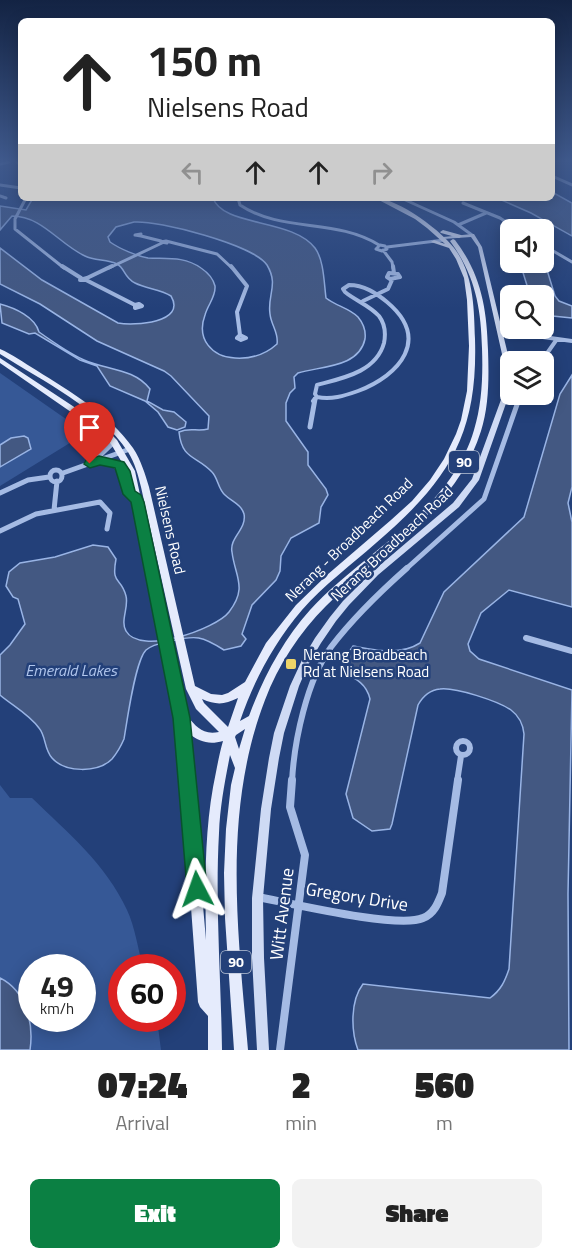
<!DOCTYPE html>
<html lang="en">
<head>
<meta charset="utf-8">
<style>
  body { margin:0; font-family:"Titillium Web",sans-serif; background:#f2f2f2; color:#222; height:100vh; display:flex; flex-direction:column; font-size:22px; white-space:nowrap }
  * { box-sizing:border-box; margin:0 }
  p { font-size:20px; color:#767676 }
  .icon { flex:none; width:33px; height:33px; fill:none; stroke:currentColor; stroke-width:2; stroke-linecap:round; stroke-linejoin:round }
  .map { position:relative; height:1050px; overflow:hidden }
  .details { display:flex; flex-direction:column; background:#fff; flex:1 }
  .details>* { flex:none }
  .banner { position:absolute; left:18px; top:18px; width:537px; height:183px; border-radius:9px; box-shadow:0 3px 15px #0003; background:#fff; color:#222; overflow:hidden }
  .buttons { position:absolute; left:500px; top:219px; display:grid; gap:12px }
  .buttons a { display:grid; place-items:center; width:54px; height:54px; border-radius:9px; background:#fff; box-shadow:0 3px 15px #0003; font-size:30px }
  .speed { position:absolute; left:18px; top:954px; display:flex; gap:12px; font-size:30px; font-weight:700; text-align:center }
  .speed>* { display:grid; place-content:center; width:78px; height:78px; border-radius:50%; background:#fff; box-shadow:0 3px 15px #0003; line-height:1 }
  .speed small { font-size:15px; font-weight:400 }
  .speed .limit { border:9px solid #d22; background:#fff; color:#111 }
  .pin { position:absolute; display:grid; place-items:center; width:51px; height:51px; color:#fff; margin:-62px -26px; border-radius:50% 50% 50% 0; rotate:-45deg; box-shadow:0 0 6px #0007 }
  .pin .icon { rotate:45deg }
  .me { position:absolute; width:66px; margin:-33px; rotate:356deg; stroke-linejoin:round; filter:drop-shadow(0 0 4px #0008) }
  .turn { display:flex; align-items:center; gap:21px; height:126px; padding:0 30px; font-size:27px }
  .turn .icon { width:78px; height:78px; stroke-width:2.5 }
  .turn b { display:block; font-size:42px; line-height:51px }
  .lanes { display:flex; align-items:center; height:57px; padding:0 30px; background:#0003; justify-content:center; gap:30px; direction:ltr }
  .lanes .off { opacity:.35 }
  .eta { display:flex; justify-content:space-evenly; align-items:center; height:102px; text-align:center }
  .eta b { font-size:36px; font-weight:800; line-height:42px }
  .button { display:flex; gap:12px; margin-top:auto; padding:12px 30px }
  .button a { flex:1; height:69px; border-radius:9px; background:#0b8043; color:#fff; font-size:24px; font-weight:800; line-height:69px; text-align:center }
  .button a+a { background:#f2f2f2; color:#222 }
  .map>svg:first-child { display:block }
</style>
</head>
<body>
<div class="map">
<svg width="572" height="1050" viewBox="0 0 572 1050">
  <rect width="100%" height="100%" fill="#234079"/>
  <path fill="#365896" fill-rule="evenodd" d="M0,373l86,60 -86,53z
    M0,785l10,13h22c35,34 74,66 95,112 8,17 11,39 16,57l-21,1v50l35,1 4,31h-161zM32,968h50v50h-50z"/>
  <path fill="#435882" stroke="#99b4e5" stroke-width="1.5" fill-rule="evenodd" d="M552,192l20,11v33l-41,-23 -34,-15h55z
    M33,198h180c10,29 79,20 102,50 9,12 9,35 11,50 10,8 23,10 32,19 5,6 8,14 7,22 -6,29 -45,27 -67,34l-4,4 1,11 -5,5 -4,10v18l22,31v13l18,24 2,6 -7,12 -2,16 -28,15 -10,18 -1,15 -4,9 -24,25 -10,29 4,5 -5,7 -17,4c-22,-14 -28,-15 -53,-9 -9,2 -18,3 -25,9 -11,11 -19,72 -22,89 -3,7 -7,14 -12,20 -14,14 -47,14 -60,-1 -8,-9 -6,-22 -13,-30 -10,-14 -26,-22 -39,-33v-40l10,-10 15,-21 -7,-25 -5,-2 -7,-11 3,-14 11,-9 35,-6 38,-12 15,2 8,12c-5,27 5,17 10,37 3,11 -6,25 0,35 14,25 90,-2 103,-19 19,-25 6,-35 3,-60 -3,-14 15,-23 12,-38 -3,-10 -12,-12 -19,-19 -7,-6 -7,-17 -13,-23 -16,-17 -30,-12 -33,-40 11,-5 18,0 29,-3l1,-13 -38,-40 -7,-5 -67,-30 -57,-37 -40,-20v-36l42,32 76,43c16,3 69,0 53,-27 -11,-7 -24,-7 -36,-13 -11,-5 -10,-15 -18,-19 -10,-5 -22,-3 -32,-8 -26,-12 -43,-40 -73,-40l-12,14v-24l26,4zM134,222c24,-2 120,23 133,43 12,20 0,30 3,49 1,11 9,19 7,30 -12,11 -26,15 -42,14 -23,-1 -39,-19 -30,-43 3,-11 11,-18 10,-29 -2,-8 -8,-14 -14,-18 -17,-12 -34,-9 -53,-10 -11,-2 -28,-9 -38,-16l-2,-5 8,-10z
    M543,257l12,39 4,5 13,5v12l-29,-3v-19l-13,-1 -10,-32 23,-1z
    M0,304c15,4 35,13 39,28 14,10 30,21 45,28 22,10 50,8 66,29l-3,12 16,9 11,2 12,10 -1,5 -8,3 -9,-3 -10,-15 -13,-11 -35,-15 -13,-20 -17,-6 -45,-27 -6,1 -27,-11z
    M572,375v112l-4,16 4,19v85l-63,-17 -28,23 -13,31 2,7 9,8 93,31 -4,204 1,156h-211c-7,-19 -8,-49 5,-66l127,14c11,-8 15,-17 19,-29l15,-235c-1,-10 -5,-18 -13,-24 -13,-9 -56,-23 -71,-21 -11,1 -17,7 -22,16l-26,119 -2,5 -18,2 -19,-13 -7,-24 24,-95c-4,-17 -16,-21 -30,-28l4,-12 9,-13c22,4 47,10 67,-3l24,-51 80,-75 36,-123z
    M24,436l4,2 3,11 -31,18v-22l11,-7z
    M0,978c26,13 34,45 30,72h-30z"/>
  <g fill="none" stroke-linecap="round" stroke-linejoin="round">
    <path stroke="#a5bbe4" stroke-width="3" d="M17,162l4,3
      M0,164l9,-2
      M552,176l20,9
      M0,185l21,3
      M0,196l6,2
      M26,198l-11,21v10l49,39
      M238,198l2,7c42,28 96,13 139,40
      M401,198l53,24 18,13
      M463,203l37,15 18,12
      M458,225l28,-12
      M141,234v2l-6,-1z
      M141,236l20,5
      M510,238h-4l4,2
      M167,243l-6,-1 5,-1 51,13 15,14
      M380,245l5,1 2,3 -5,2 -6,-2z
      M543,245l29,17
      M387,247l57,-7
      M383,250l9,12 1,6
      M109,268l53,-25"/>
    <path stroke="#a5bbe4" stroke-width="4" d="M62,266l19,12
      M231,266l16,20 -10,26 3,23
      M393,266l1,7
      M389,273l9,1 2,3 -10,2 -3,-2z
      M87,278l-1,2h-6z
      M87,278l25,-12
      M86,280l49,25
      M349,285c15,0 27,8 38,17 44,37 13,73 -29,89 -14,5 -27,9 -41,6l-2,-3 2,-9c26,-7 59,-13 67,-42 2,-10 1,-19 -5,-27 -10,-11 -23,-15 -34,-24l-2,-3z
      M363,301l25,-12 4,-9
      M139,304l3,2 -7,2v-3z
      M500,331l72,10
      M240,335l6,3 -5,2 -4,-2z
      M541,362l16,-23
      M313,401l4,-4
      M519,401l2,-7"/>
    <path stroke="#a5bbe4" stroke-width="5" d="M310,427l5,-28
      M94,461l20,-19
      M101,461c21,3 24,14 28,33l7,4
      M50 476a6 6 0 1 1 12 0a6 6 0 1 1-12 0Z
      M63,473l67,-24
      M0,493l28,-13 21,-3
      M54,510l3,-29
      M0,531l36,-17 64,-12 10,11 -3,16
      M406,569l78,-70 35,-100"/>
    <path stroke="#a5bbe4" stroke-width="6" d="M526,638l46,13
      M456 748a7 7 0 1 1 14 0a7 7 0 1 1-14 0Z
      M292,782c2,-41 15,-102 39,-135 22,-29 49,-55 76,-79
      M457,782l4,-26"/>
    <path stroke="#a5bbe4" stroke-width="8" d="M258,897c32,6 140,32 165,21 11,-4 15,-15 19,-25l16,-113
      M280,1050l25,-195 -15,-48 2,-27"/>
    <path fill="#cedaf4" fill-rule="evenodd" d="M472,234h2l8,13 28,116v29l-31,88 -20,27 -81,68 -29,30 -13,16 -15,22 -13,22 -9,21 -15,47 -5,25 -8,51 -8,89 1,60 5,92h-12l-5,-92v-60l9,-89 8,-51 5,-25 16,-47 12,-26 13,-22 15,-21 13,-16 30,-30 80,-68 19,-24 34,-93 -2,-23 -26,-116 -7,-10 -28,2 -2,-1 2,-1z"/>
    <path fill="#e5ebfc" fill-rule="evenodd" d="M375,198c23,0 69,34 82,54 17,26 17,57 18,87 3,97 -27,142 -99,204 -25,22 -52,42 -74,67 -28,33 -48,70 -62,111l9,-5c14,-38 34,-76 61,-106 54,-59 140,-98 164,-180 8,-26 9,-54 8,-82 -1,-41 -7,-73 -32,-107l3,-2 2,1c26,34 32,69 33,110 1,27 1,56 -7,81 -24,78 -100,120 -155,175 -26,26 -48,59 -61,94 -43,112 -27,233 -17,350h-14l-9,-132 -1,-45 2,-44 5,-44 4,-17 -5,-13c-5,26 -10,51 -11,78 -4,72 2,145 3,217h-14v-34l-8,-9 -2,-5 -21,-284 -50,-247 -16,-27 -14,-14 -97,-67v-5l103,68 14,14 18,31 52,245c10,11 15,19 32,16l-23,-23 -10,-20 -45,-202c-3,-12 -6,-24 -13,-35 -28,-43 -85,-71 -128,-98v-5c12,5 24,14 36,21 35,22 73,44 97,78 8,12 12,26 16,39l46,199 16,8 11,1 6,-2 17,-11 21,-39 30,-38 31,-30 64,-55 21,-19 18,-21 14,-21 12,-25 5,-14 6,-29 2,-45 -2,-46 -3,-22 -8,-19 -7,-11 -18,-6 3,-2 11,4 -18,-16 -12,-9zM238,698l-10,29 -24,-24 -2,-4c14,6 22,6 36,-1zM245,729l-6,20 -4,-12 1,-2zM188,733c12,9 21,12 35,8 -3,10 -5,21 -7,31 -12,55 -11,112 -10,168z
      M443,230l18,5 1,1 -3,2 -18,-5 -1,-1z"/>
  </g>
  <linearGradient id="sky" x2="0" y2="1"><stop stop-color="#132343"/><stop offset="0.52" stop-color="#3f598c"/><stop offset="1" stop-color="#3f598c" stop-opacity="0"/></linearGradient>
  <rect width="572" height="309" fill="url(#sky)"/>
  <path fill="#0b8043" stroke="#07532c" stroke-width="1.5" d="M99,456l25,6 6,9 5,20 6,4 3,7 46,216 17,171 -3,7 -7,3 -7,-3 -3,-7 -14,-171 -42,-216 -8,-8 -8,-26 -15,-3 -10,3 -6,-4 2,-4z"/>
  <rect fill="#efd568" stroke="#234079" stroke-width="2" x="285" y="658" width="12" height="12" rx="3"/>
  <g text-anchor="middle" stroke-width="5" stroke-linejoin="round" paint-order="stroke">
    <g fill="#234079" stroke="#bdc6d7" stroke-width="1.5">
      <rect x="449" y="451" width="30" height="22" rx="4.5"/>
      <rect x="221" y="951" width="30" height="22" rx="4.5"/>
    </g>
    <g font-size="14" font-weight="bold" fill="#fff">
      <text x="464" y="467">90</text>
      <text x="236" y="967">90</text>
    </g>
    <g font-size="15" fill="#fff" stroke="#234079">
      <text transform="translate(170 530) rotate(77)" y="5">Nielsens Road</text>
      <text transform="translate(349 540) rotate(-44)" y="5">Nerang - Broadbeach Road</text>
      <text transform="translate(392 544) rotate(-43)" y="5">Nerang Broadbeach Road</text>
    </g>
    <g font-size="15" fill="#fff" stroke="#234079" text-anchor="start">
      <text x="303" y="660">Nerang Broadbeach<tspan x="303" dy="17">Rd at Nielsens Road</tspan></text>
    </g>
    <g font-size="16" font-style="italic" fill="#b0c5ec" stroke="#234079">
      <text x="71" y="676">Emerald Lakes</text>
    </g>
    <g font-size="18" fill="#fff" stroke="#234079">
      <text transform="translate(357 897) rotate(9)" y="6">Gregory Drive</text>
      <text transform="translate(282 914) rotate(-83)" y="6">Witt Avenue</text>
    </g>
  </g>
</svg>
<div class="buttons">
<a><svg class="icon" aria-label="sound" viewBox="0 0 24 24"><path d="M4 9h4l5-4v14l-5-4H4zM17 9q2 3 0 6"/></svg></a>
<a><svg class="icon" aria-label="search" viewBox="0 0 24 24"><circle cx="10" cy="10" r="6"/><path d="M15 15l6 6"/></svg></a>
<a><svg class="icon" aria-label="layers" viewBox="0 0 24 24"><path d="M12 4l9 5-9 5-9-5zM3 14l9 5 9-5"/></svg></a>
</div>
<div class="speed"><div>49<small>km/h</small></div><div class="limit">60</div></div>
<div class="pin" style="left:90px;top:464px;background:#d93025"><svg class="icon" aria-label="arrive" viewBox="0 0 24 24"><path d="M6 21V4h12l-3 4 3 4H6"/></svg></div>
<svg class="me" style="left:197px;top:889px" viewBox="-20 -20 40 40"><path d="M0-17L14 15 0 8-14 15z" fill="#0b8043" stroke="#fff" stroke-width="4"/></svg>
<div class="banner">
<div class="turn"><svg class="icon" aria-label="ahead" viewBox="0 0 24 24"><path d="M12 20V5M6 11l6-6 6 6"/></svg><div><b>150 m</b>Nielsens Road</div></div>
<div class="lanes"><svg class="icon off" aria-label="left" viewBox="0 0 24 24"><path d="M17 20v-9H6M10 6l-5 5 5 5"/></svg><svg class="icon" aria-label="ahead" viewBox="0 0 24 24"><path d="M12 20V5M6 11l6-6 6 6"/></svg><svg class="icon" aria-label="ahead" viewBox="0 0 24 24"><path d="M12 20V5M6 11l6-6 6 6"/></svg><svg class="icon off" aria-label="right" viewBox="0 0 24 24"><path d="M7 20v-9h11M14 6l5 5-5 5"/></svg></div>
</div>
</div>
<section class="details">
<div class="eta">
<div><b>07:24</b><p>Arrival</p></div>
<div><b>2</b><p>min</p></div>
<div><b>560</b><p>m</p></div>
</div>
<div class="button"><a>Exit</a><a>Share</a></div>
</section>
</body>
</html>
